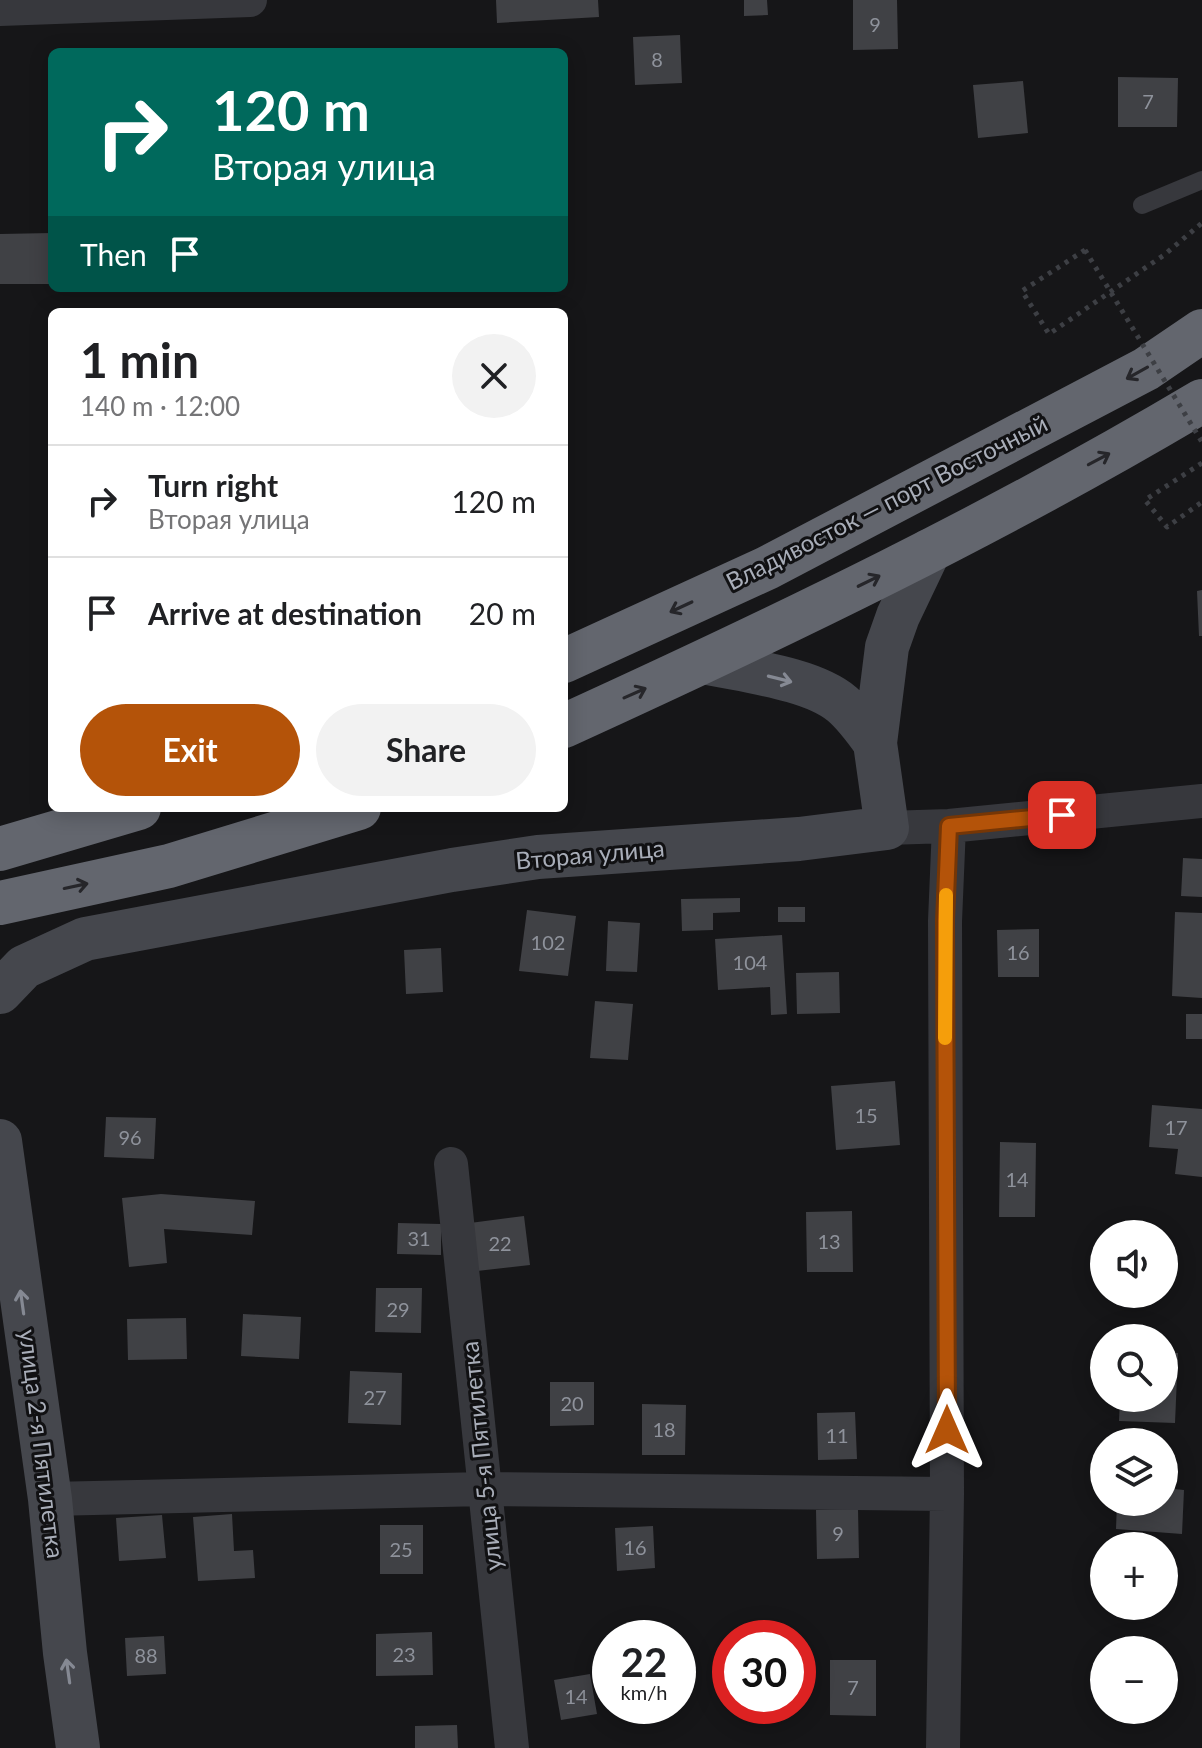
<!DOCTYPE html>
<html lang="en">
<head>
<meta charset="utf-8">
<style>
  body { margin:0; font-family:Lato,sans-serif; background:#f2f2f2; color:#202124; height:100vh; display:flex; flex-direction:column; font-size:30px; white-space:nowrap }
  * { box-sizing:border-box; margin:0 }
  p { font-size:26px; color:#757577 }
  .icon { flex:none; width:44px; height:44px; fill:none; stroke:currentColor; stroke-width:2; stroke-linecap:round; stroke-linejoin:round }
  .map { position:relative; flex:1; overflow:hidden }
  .panel { position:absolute; left:48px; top:308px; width:520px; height:504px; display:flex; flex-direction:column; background:#fff; border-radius:12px; box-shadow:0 4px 20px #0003 }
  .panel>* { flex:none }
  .banner { position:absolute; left:48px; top:48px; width:520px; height:244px; border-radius:12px; box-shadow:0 4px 20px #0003; background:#00695c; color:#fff; overflow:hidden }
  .fabs { position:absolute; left:1090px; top:1220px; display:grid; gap:16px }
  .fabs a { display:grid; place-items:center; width:88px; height:88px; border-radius:50%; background:#fff; box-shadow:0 4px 20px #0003; font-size:40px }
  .speed { position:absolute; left:592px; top:1620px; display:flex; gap:16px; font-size:40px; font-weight:700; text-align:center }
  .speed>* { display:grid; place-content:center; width:104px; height:104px; border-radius:50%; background:#fff; box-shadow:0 4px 20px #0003; line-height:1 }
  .speed small { font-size:20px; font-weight:400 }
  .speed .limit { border:12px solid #d22; background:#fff; color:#111 }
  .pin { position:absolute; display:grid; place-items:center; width:68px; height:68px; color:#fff; margin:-34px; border-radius:16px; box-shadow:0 4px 12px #0006 }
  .me { position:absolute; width:88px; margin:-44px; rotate:0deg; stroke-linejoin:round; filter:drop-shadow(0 0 6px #0008) }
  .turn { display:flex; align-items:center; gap:28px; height:168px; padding:0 32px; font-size:36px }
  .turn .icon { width:104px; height:104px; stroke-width:2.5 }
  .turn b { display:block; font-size:56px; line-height:68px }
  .then { display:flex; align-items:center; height:76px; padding:0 32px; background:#0003; gap:16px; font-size:30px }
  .round { display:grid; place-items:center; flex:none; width:84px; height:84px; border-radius:42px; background:#f2f2f2 }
  .overview { display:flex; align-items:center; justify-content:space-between; height:136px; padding:0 32px }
  h1 { font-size:48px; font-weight:700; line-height:60px }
  .primary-button { display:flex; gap:16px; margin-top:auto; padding:16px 32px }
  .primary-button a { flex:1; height:92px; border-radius:48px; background:#b45309; color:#fff; font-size:32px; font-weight:700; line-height:92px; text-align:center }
  .primary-button a+a { background:#f2f2f2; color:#202124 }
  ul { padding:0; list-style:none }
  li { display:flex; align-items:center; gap:24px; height:112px; padding:0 32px; border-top:2px solid #e0e0e0 }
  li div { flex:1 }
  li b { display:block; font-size:30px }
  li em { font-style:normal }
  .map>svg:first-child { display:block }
</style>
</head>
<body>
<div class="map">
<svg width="1202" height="1748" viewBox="0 0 1202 1748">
  <rect width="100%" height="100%" fill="#161618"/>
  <path fill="#404145" d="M496,0h102l1,17 -102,6z
    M744,0h23l1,15 -24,1z
    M853,0h44l1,49 -45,1z
    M680,35l2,48 -47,2 -2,-48z
    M1118,77l60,1 -1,49h-59z
    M1023,81l5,52 -50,5 -5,-53z
    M52,233v51h-52v-50z
    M1202,590v46h-3l-2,-45z
    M1183,858l19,1v38l-21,-1z
    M740,898v14l-27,1v17l-31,1 -1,-32z
    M778,907h27v15h-27z
    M527,910l49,6 -8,60 -49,-5z
    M1175,912l27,1v85l-30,-2z
    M608,921l32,2 -3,49 -31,-1z
    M1039,929v48h-41l-1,-47z
    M782,935l5,79 -16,1 -1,-28 -52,3 -3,-51z
    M441,948l2,44 -37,2 -2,-44z
    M839,972l1,41 -43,1 -1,-41z
    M595,1001l38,3 -5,56 -38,-2z
    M1186,1014h16v25h-16z
    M895,1081l5,64 -64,5 -5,-64z
    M1152,1105l50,4v68l-27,-3 3,-25 -29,-2z
    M106,1117l50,1 -2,41 -50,-2z
    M1000,1142l36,1 -1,74h-36z
    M161,1194l94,7 -3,34 -88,-6 3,34 -38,4 -7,-69z
    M852,1211l1,61h-46l-1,-60z
    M524,1216l6,49 -53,6 -7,-48z
    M398,1223l43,1v31l-44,-1z
    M376,1288h46l-1,45 -46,-1z
    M243,1314l58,3 -2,42 -58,-3z
    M186,1318l1,41 -59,1 -1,-41z
    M1164,1352l14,1 -3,70 -56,-2 1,-23h44z
    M350,1371l52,2 -1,52 -53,-2z
    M550,1382h44v43l-44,1z
    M642,1404l44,1 -1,50h-43z
    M855,1412l2,47 -39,1 -1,-47z
    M1164,1488l20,2 -2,44 -66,-5 1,-27h47z
    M858,1509l1,49 -42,1 -1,-49z
    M232,1514l2,37 19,-1 2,28 -57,3 -5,-64z
    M162,1515l4,43 -47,3 -3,-43z
    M380,1525h43v49h-43z
    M653,1526l2,42 -38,3 -2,-43z
    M432,1632l1,43 -57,1v-42z
    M164,1636l2,38 -39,2 -2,-38z
    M830,1660h46v56l-46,-1z
    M590,1674l7,40 -36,6 -7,-40z
    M457,1725l1,23h-43v-22z"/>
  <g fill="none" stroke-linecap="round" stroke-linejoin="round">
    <path stroke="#3d3f44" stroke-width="5" stroke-dasharray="4 6" stroke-linecap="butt" d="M1085,250l-63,41 27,43 115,-79 38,-32
      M1202,463l-57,37 22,27 35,-25"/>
    <path stroke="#37383d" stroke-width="18" d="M1142,205l60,-25"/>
    <path stroke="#37383d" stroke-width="34" d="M0,9l250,-9
      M887,828l62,-2 253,-25
      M451,1164l61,584
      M50,1499l435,-10 462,5
      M943,1748l4,-254 -2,-573 4,-95"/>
    <path stroke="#45474d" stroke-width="44" d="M704,662c40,9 107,16 138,42 13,11 23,25 33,39
      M0,992l24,-25 61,-28 367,-69 86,-13 261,-18 88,-11 -12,-85 12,-96 11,-31 31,-65
      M0,1141l50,358 15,154 13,95"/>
    <path stroke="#63666e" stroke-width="44" d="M564,661l203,-93 379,-199 56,-38
      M564,726c217,-99 433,-203 638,-325
      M0,849l139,-41
      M0,903l169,-37 190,-58"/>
    <path stroke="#3d3f44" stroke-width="5" stroke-dasharray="4 6" stroke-linecap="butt" d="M1085,250l117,192"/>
  </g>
  <defs><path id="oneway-shaft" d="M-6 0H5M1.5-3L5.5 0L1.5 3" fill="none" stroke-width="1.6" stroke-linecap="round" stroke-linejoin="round" transform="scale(2)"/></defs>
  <g stroke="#26262a">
    <use href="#oneway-shaft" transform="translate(1137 373) rotate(151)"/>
    <use href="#oneway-shaft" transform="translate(1099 459) rotate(-28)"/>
    <use href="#oneway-shaft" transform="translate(869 581) rotate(-26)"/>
    <use href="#oneway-shaft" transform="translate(681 607) rotate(155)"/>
    <use href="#oneway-shaft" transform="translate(635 693) rotate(-24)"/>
    <use href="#oneway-shaft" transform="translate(76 886) rotate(-12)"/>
  </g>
  <g stroke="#858993">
    <use href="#oneway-shaft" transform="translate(780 679) rotate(14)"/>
    <use href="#oneway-shaft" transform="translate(22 1302) rotate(-98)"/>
    <use href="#oneway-shaft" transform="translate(68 1671) rotate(-98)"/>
  </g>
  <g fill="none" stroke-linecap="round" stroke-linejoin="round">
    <g stroke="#753606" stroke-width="20">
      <path id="route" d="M947,1430l-2,-509 4,-95 113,-11"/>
    </g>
    <use href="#route" stroke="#b45309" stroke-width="14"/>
    <path stroke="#f59e0b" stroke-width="14" d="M945,1038l1,-143"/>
  </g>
  <g text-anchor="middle" stroke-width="6" stroke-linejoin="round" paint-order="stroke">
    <g font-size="20" fill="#8e929b">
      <text x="875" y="32">9</text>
      <text x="657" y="67">8</text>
      <text x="1148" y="109">7</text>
      <text x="548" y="950">102</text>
      <text x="1018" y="960">16</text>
      <text x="750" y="970">104</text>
      <text x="866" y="1123">15</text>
      <text x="1176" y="1135">17</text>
      <text x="130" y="1145">96</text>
      <text x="1017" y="1187">14</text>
      <text x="419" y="1246">31</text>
      <text x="829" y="1249">13</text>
      <text x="500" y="1251">22</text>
      <text x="398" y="1317">29</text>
      <text x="375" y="1405">27</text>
      <text x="572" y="1411">20</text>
      <text x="664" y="1437">18</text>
      <text x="837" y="1443">11</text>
      <text x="838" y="1541">9</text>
      <text x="635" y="1555">16</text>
      <text x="401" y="1557">25</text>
      <text x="404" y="1662">23</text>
      <text x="146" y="1663">88</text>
      <text x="853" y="1695">7</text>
      <text x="576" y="1704">14</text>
    </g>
    <g font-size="24" fill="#a8adb8" stroke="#111113">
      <text transform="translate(887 503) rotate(-27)" y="8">Владивосток — порт Восточный</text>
      <text transform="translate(590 855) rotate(-5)" y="8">Вторая улица</text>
      <text transform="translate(41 1444) rotate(83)" y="8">улица 2-я Пятилетка</text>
      <text transform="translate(482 1456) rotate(-96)" y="8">улица 5-я Пятилетка</text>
    </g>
  </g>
</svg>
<div class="fabs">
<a><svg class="icon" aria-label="sound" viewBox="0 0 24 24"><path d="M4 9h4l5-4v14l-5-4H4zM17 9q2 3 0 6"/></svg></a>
<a><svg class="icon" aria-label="search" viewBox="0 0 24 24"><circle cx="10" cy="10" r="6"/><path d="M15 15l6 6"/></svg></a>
<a><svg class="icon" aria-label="layers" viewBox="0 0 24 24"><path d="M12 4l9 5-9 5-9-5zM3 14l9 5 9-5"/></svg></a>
<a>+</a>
<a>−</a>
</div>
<div class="speed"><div>22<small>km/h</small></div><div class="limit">30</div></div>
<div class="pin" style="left:1062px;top:815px;background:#d93025"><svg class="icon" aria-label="arrive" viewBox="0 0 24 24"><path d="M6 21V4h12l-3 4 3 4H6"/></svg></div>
<svg class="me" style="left:947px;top:1430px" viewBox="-20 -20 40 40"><path d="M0-17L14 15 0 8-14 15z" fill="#b45309" stroke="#fff" stroke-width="4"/></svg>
<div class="banner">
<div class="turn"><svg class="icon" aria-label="right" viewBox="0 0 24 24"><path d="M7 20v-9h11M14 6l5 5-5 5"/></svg><div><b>120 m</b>Вторая улица</div></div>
<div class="then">Then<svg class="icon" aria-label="arrive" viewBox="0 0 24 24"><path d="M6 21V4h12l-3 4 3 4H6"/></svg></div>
</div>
<section class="panel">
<div class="overview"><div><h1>1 min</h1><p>140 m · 12:00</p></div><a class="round"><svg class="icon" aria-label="close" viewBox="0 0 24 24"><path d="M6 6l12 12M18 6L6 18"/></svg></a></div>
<ul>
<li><svg class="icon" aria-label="right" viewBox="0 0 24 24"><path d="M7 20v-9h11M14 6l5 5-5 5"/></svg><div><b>Turn right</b><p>Вторая улица</p></div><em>120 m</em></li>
<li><svg class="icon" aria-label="arrive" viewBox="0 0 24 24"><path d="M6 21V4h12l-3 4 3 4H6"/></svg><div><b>Arrive at destination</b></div><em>20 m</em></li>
</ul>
<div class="primary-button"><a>Exit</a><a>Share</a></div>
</section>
</div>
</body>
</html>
